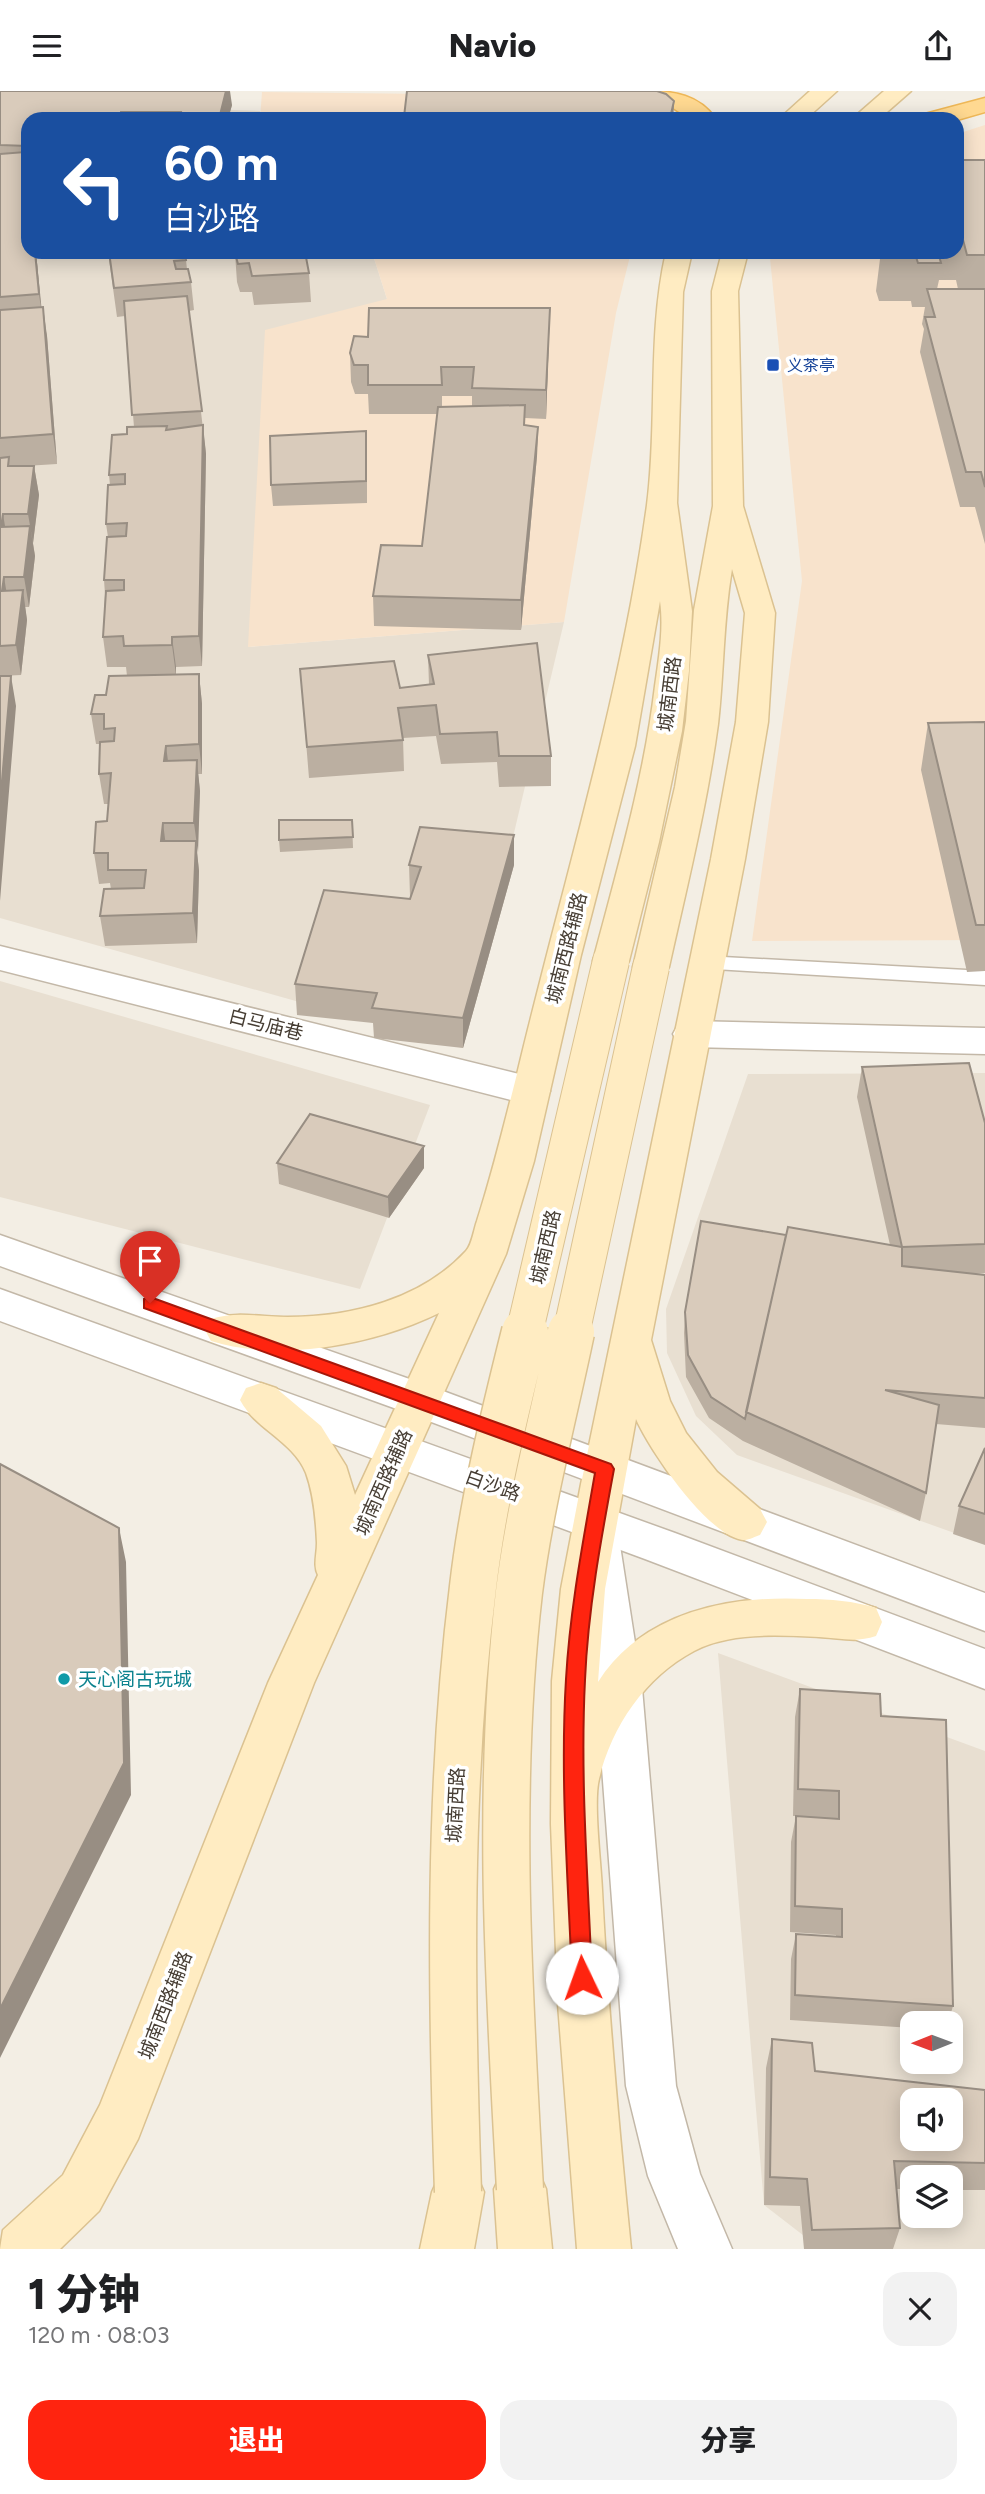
<!DOCTYPE html>
<html lang="zh">
<head>
<meta charset="utf-8">
<style>
  body { margin:0; font-family:Figtree,"Noto Sans SC",sans-serif; background:#f2f2f2; color:#202124; height:100vh; display:flex; flex-direction:column; font-size:26px; white-space:nowrap }
  * { box-sizing:border-box; margin:0 }
  p { font-size:23px; color:#757577 }
  .icon { flex:none; width:38px; height:38px; fill:none; stroke:currentColor; stroke-width:2; stroke-linecap:round; stroke-linejoin:round }
  .map { position:relative; height:2158px; overflow:hidden }
  .details { display:flex; flex-direction:column; background:#fff; flex:1 }
  .details>* { flex:none }
  .top-card { position:absolute; left:21px; top:21px; width:943px; height:147px; border-radius:21px; box-shadow:0 4px 18px #0003; background:#1a4fa0; color:#fff; overflow:hidden }
  .needle { width:46px; rotate:269deg }
  .controls { position:absolute; left:900px; top:1920px; display:grid; gap:14px }
  .controls a { display:grid; place-items:center; width:63px; height:63px; border-radius:14px; background:#fff; box-shadow:0 4px 18px #0003; font-size:35px }
  .pin { position:absolute; display:grid; place-items:center; width:60px; height:60px; color:#fff; margin:-72px -30px; border-radius:50% 50% 50% 0; rotate:-45deg; box-shadow:0 0 7px #0007 }
  .pin .icon { rotate:45deg }
  .me { position:absolute; width:77px; margin:-38px; rotate:357deg; stroke-linejoin:round; filter:drop-shadow(0 0 5px #0008) }
  .turn { display:flex; align-items:center; gap:24px; height:147px; padding:0 28px; font-size:32px }
  .turn .icon { width:91px; height:91px; stroke-width:2.5 }
  .turn b { display:block; font-size:49px; line-height:60px }
  .round { display:grid; place-items:center; flex:none; width:74px; height:74px; border-radius:21px; background:#f2f2f2 }
  .summary { display:flex; align-items:center; justify-content:space-between; height:119px; padding:0 28px }
  h1 { font-size:42px; font-weight:800; line-height:52px }
  .action { display:flex; gap:14px; margin-top:auto; padding:14px 28px }
  .action a { flex:1; height:80px; border-radius:21px; background:#ff240f; color:#fff; font-size:28px; font-weight:800; line-height:80px; text-align:center }
  .action a+a { background:#f2f2f2; color:#202124 }
  header { display:flex; justify-content:space-between; align-items:center; height:91px; padding:0 28px; background:#fff; font-size:32px; font-weight:800 }
  .map>svg:first-child { display:block }
</style>
</head>
<body>
<header><svg class="icon" aria-label="menu" viewBox="0 0 24 24"><path d="M4 6h16M4 12h16M4 18h16"/></svg>Navio<svg class="icon" aria-label="share" viewBox="0 0 24 24"><path d="M12 15V3M7 8l5-5 5 5M5 13v7h14v-7"/></svg></header>
<div class="map">
<svg width="985" height="2158" viewBox="0 0 985 2158">
  <rect width="100%" height="100%" fill="#f3eee4"/>
  <path fill="#e8dfd1" fill-rule="evenodd" d="M0,11l260,9v8h-232v133h344l15,47 -138,348 315,-25 -101,426 -463,-130z
    M0,890l430,124 -70,184 -360,-92z
    M985,982v471l-248,-89 -41,-39 -29,-63 -1,-44 82,-235z
    M718,1562l267,98v498h-164l-57,-44zM912,1932h38v38h-38zM912,2009h38v39h-38zM912,2086h38v38h-38z"/>
  <path fill="#f8e3cc" d="M262,1l343,4 71,16 2,7h-418z
    M985,34v815l-233,1 50,-360 -32,-323 6,-6h181v-118z
    M372,161h259l-15,61 -52,309 -316,25 17,-317 122,-31z"/>
  <g fill="none" stroke-linecap="round" stroke-linejoin="round">
    <g stroke="#c3b8a8" stroke-width="3">
      <path id="service" d="M705,865l280,15v14l-287,-17 -3,-5 3,-5z"/>
    </g>
    <g stroke="#c3b8a8" stroke-width="3">
      <path id="minor" d="M0,855l531,131 13,4 6,10 -6,10 -13,4 -531,-135z
        M691,930l294,7v26l-294,-7 -13,-4 -5,-9 5,-9z
        M597,1430l15,5 7,13 23,149 34,398 24,88 32,75h-54l-30,-73 -22,-90 -30,-398 -21,-149 7,-13z"/>
    </g>
    <g stroke="#c3b8a8" stroke-width="3">
      <path id="tertiary" d="M0,1144l435,153 550,205v38l-580,-219 -405,-146z
        M0,1198l675,244 310,116v40l-340,-130 -645,-238z"/>
    </g>
    <g stroke="#dbc291" stroke-width="3">
      <path id="secondary" d="M810,0h27l-31,28h-27z
        M884,0h27l-32,28h-27z
        M666,161h26l-9,40 -6,211 15,108 -3,60 -7,60 -23,111 -30,119 -5,9 -13,3 -13,-3 -5,-9c24,-91 51,-182 62,-275 4,-28 9,-58 5,-85l-25,145 -54,209 -47,206 -28,93 -192,429 -176,456 -39,72 -39,38h-60l3,-19 60,-55 37,-70 168,-422 50,-108c-5,-10 -1,-20 -1,-32 -1,-23 -3,-48 -11,-70 -13,-32 -51,-44 -66,-73l6,-12 15,-5 15,5 45,38 25,40 9,29 84,-182c-63,31 -160,50 -228,28l-6,-11 6,-11c24,-8 51,-2 77,-2 64,0 134,-18 178,-66 6,-6 8,-22 11,-30 16,-50 28,-100 41,-151 45,-188 103,-373 129,-565 11,-84 0,-170 19,-253z
        M722,161h26l-10,39 5,215 32,107 -7,109 -23,137 -94,481 19,61 16,32 31,39 43,37 7,13 -7,13c-4,1 -11,5 -15,5 -36,-1 -96,-91 -109,-121l-31,170 -7,93c45,-70 131,-87 209,-83 23,0 47,2 69,9l6,14 -6,14c-20,7 -37,2 -57,1 -40,-2 -90,-5 -125,14 -49,26 -82,75 -95,128 -6,23 2,85 3,111 6,120 17,239 29,359h-54l-19,-245 -7,-180 1,-143 9,-92 20,-105 130,-625 25,-137 9,-109 -13,-44c-9,52 -8,104 -14,155 -11,82 -31,162 -49,243l-5,9 -13,3 -13,-3 -5,-9 42,-180 11,-66 8,-111 19,-104 -1,-215z
        M520,2072l18,8 8,18 6,60h-54l-4,-60 8,-18z
        M458,2075l18,8 8,18 -10,57h-54l12,-57 8,-18z"/>
    </g>
    <g stroke="#eeb757" stroke-width="3">
      <path id="primary" d="M647,0c27,0 52,4 69,28h-26z
        M985,7v14l-28,8 -35,-1 3,-5z"/>
    </g>
    <use href="#service" fill="#fff" fill-rule="evenodd"/>
    <use href="#minor" fill="#fff" fill-rule="evenodd"/>
    <use href="#tertiary" fill="#fff" fill-rule="evenodd"/>
    <use href="#secondary" fill="#ffecc2" fill-rule="evenodd"/>
    <use href="#primary" fill="#ffd991" fill-rule="evenodd"/>
    <g stroke="#dbc291" stroke-width="38" stroke-linecap="butt">
      <path id="secondary-bridge-far1" d="M524,1243l87,-373
        M571,1243l80,-367"/>
    </g>
    <g stroke="#dbc291" stroke-width="49" stroke-linecap="butt">
      <path id="secondary-bridge" d="M520,2098c-11,-199 -24,-399 -1,-597 11,-88 34,-174 52,-260
        M458,2101c-7,-202 -10,-404 15,-605 10,-86 31,-171 52,-255"/>
    </g>
    <use href="#secondary-bridge-far1" stroke="#ffecc2" stroke-width="36"/>
    <use href="#secondary-bridge" stroke="#ffecc2" stroke-width="46"/>
  </g>
  <path fill="#bbafa1" fill-rule="evenodd" d="M0,0l232,14 -4,14h-200v133h8l5,55 6,29 10,128 -32,2h9l5,29 -6,48 2,13 -6,51h-4l2,13 -6,55 -21,1z
    M407,0l267,10 -1,18h-269z
    M957,69h28v384l-10,-37h-15l-40,-155 4,-23 -2,-5 3,-17h-13l-1,-6h-32l-3,-10 4,-32 -1,-7h78zM939,189h17l2,9h-21z
    M108,161h77l2,17 4,13 3,28 -5,1 17,143 -4,212 -26,1v8l23,-1 3,30v70h-4l2,17 -3,62 2,18 -2,72 -92,3 -5,-30 11,-27 -1,-6 -11,1 -5,-31 13,-32 2,-17h-5l-5,-30 1,-30h-4l-5,-30 15,-19 21,-19 -1,-9h-19l-4,-30 2,-43 -1,-14 4,-43 -2,-13 4,-39 -1,-10 18,-41 7,-7 -9,-111 -8,1z
    M237,161h68l4,21 2,29 -57,3 -2,-13h-12l-3,-10 -2,-29h2z
    M549,245l-3,83 -21,-1v8l13,1 -1,29 -16,174 -147,-4 -1,-30 49,-50 16,-132h-69l-1,-20h-13l-4,-12 -1,-29zM442,305h30v10l-30,1z
    M367,361v51l-94,3 -2,-21z
    M428,564l123,101v30l-52,1 -2,-25 -56,2 -5,-28 -33,2 1,33 -95,7 -9,-109 100,19 29,-3z
    M985,631v249l-18,1 -46,-202 7,-47z
    M352,729l1,28 -73,4 -1,-12z
    M514,744v30l-51,183 -89,-10 -1,-15 -76,-8 -2,-31 115,-85 1,-3h-1l-1,-31z
    M862,976l123,56v150l-12,1 12,1v153l-49,-4 -10,69 -6,28 -177,-80 -34,-23 -23,-41 -2,-44 1,-21 101,-77 104,10 -33,-148z
    M424,1055v22l-35,50 -110,-34 -2,-21z
    M985,1357v97l-32,-11 6,-28z
    M800,1598l81,27 72,290 -5,17h-36v5l-122,-8 1,-61 5,-25 40,3v-2l-46,-3 1,-90 5,-26h-3l2,-99z
    M772,1948l43,32 170,19v100h-35v-13h-38v12h-16l4,39 -7,21h-89l-4,-43 -36,-1 2,-137z"/>
  <path fill="#988e83" d="M226,0h4l2,14 -4,14h-9z
    M674,10l-1,18h-5z
    M35,161h1l7,71 -4,-29z
    M43,216l4,29 10,128 -4,-30z
    M550,217l-1,28 -3,83v-29z
    M203,334l3,29 -4,212 -3,-30z
    M538,336l-1,29 -16,174v-30z
    M34,375l5,29 -6,48 -5,-29z
    M3,423l5,30 -7,-17z
    M30,435l5,30 -6,51 -5,-30z
    M4,486l5,30 -7,-16z
    M23,499l4,30 -6,55 -5,-30z
    M172,546l4,30v8l-4,-30z
    M199,583l3,30v70l-3,-30z
    M11,585l5,30 -16,195v-97z
    M166,655l4,30 -6,-15z
    M197,669l3,31 -2,62 -4,-30z
    M163,732l4,31 -6,-13z
    M514,744v30l-51,183v-30z
    M196,750l3,30 -2,72 -4,-30z
    M424,1055v22l-35,50 -1,-21z
    M119,1437l7,34 5,233 -131,263v-49z"/>
  <path fill="#d9cbbb" stroke="#988e83" stroke-width="2" fill-rule="evenodd" d="M0,0h226l-7,28h-39l1,-7h-60l-1,7h-92v27l-28,-1z
    M407,0h250l9,3 8,7 -3,13 -3,5h-234v-2h-30z
    M25,61l3,30v70h7l4,42 -39,3v-143z
    M957,69h28v95h-18l-5,-19h-5z
    M109,161h76l1,8 -12,1 2,8h12l3,13 -77,6z
    M248,161h57l4,21 -57,3 -3,-13 -11,1 -3,-11z
    M883,161h55l3,11h-23l-2,-6h-32z
    M927,198h58v198l-4,-15h-15l-41,-155h10z
    M187,205l15,115 -70,4 -8,-114z
    M43,216l10,127 -53,4v-128z
    M369,217h181l-4,82 -74,-2 2,-21h-33l1,18h-74v-20h-14l-4,-12 4,-17 14,1z
    M525,314l-1,20 14,2 -17,173 -148,-4 8,-51 41,1 16,-139z
    M203,334l-4,211 -27,1v8l-48,1 -1,-10 -20,1 3,-46 18,-1v-10h-20l3,-43 19,-1 1,-13 -21,1 2,-39 17,-1v-10l-16,1 3,-40 15,-1v-7l40,-1 -1,4z
    M366,340v50l-95,4 -1,-49z
    M9,366l-1,9h26l-6,48h-25l-2,13 29,-1 -6,51h-20l-2,14 21,-1 -7,55 -16,1v-188z
    M537,552l14,113h-52l-2,-24 -57,2 -4,-29 -38,3 5,32 -96,7 -7,-78 94,-8 6,27 34,-4 -6,-29z
    M199,583v70l-33,2 -2,15 33,-1 -3,63h-31l-2,18h35l-3,72 -93,3 4,-27 40,-1 2,-18h-38v-17h-14l2,-31 11,-1 4,-48 -12,1 1,-32 14,-1 1,-13 -11,1v-15h-13l4,-19h11l3,-19z
    M0,585h11l-11,128z
    M985,631v203h-9l-48,-202z
    M279,729h73l1,17 -74,3z
    M420,736l94,8 -51,183 -91,-10 5,-15 -82,-9 29,-94 86,9 11,-32 -12,-2z
    M969,972l16,60v121l-83,3 -40,-180z
    M310,1023l114,32 -36,51 -111,-34z
    M701,1130l85,14 -41,184 -34,-22 -23,-42 -3,-43z
    M788,1136l114,20v19l83,9v123l-100,-8 54,15 -13,88 -180,-81z
    M985,1357v66l-26,-8z
    M0,1373l119,64 5,235 -124,246z
    M800,1598l80,5 1,22 65,4 7,286 -158,-11 1,-61 46,3v-28l-47,-3 1,-90 43,3v-28l-41,-2z
    M772,1948l40,4 3,28 170,19v73l-91,-2 6,67 -88,2 -5,-51 -37,-2zM912,2009h38v39h-38z"/>
  <path fill="#ff240f" stroke="#a6170a" stroke-width="2" d="M150,1206l461,167 3,5c-13,70 -26,140 -29,211 -5,99 3,199 7,298l-3,7 -7,3 -7,-3 -3,-7c-4,-99 -12,-200 -6,-299 4,-70 17,-137 29,-206l-451,-165v-9z"/>
  <rect fill="#1a4fb4" stroke="#fff" stroke-width="2.5" x="766" y="267" width="14" height="14" rx="3.5"/>
  <circle fill="#0f9aa8" stroke="#fff" stroke-width="2.5" cx="64" cy="1588" r="7"/>
  <g text-anchor="middle" stroke-width="7" stroke-linejoin="round" paint-order="stroke">
    <g font-size="16" fill="#164399" stroke="#fff" text-anchor="start">
      <text x="787" y="280">义茶亭</text>
    </g>
    <g font-size="19" fill="#463d33" stroke="#fff">
      <text transform="translate(669 603) rotate(-83)" y="7">城南西路</text>
      <text transform="translate(566 857) rotate(-76)" y="7">城南西路辅路</text>
      <text transform="translate(266 933) rotate(14)" y="7">白马庙巷</text>
      <text transform="translate(545 1156) rotate(-77)" y="7">城南西路</text>
      <text transform="translate(383 1391) rotate(-66)" y="7">城南西路辅路</text>
      <text transform="translate(493 1394) rotate(20)" y="7">白沙路</text>
      <text transform="translate(455 1714) rotate(-87)" y="7">城南西路</text>
      <text transform="translate(165 1914) rotate(-69)" y="7">城南西路辅路</text>
    </g>
    <g font-size="19" fill="#0d838f" stroke="#fff" text-anchor="start">
      <text x="78" y="1595">天心阁古玩城</text>
    </g>
  </g>
</svg>
<div class="controls">
<a><svg class="needle" viewBox="-14 -14 28 28"><path d="M0-13l5 13h-10z" fill="#e53935"/><path d="M0 13l5-13h-10z" fill="#757577"/></svg></a>
<a><svg class="icon" aria-label="sound" viewBox="0 0 24 24"><path d="M4 9h4l5-4v14l-5-4H4zM17 9q2 3 0 6"/></svg></a>
<a><svg class="icon" aria-label="layers" viewBox="0 0 24 24"><path d="M12 4l9 5-9 5-9-5zM3 14l9 5 9-5"/></svg></a>
</div>
<div class="pin" style="left:150px;top:1212px;background:#d93025"><svg class="icon" aria-label="arrive" viewBox="0 0 24 24"><path d="M6 21V4h12l-3 4 3 4H6"/></svg></div>
<svg class="me" style="left:582px;top:1887px" viewBox="-20 -20 40 40"><circle r="19" fill="#fff"/><path d="M0-13L10 11 0 6-10 11z" fill="#ff240f"/></svg>
<div class="top-card">
<div class="turn"><svg class="icon" aria-label="left" viewBox="0 0 24 24"><path d="M17 20v-9H6M10 6l-5 5 5 5"/></svg><div><b>60 m</b>白沙路</div></div>
</div>
</div>
<section class="details">
<div class="summary"><div><h1>1 分钟</h1><p>120 m · 08:03</p></div><a class="round"><svg class="icon" aria-label="close" viewBox="0 0 24 24"><path d="M6 6l12 12M18 6L6 18"/></svg></a></div>
<div class="action"><a>退出</a><a>分享</a></div>
</section>
</body>
</html>
